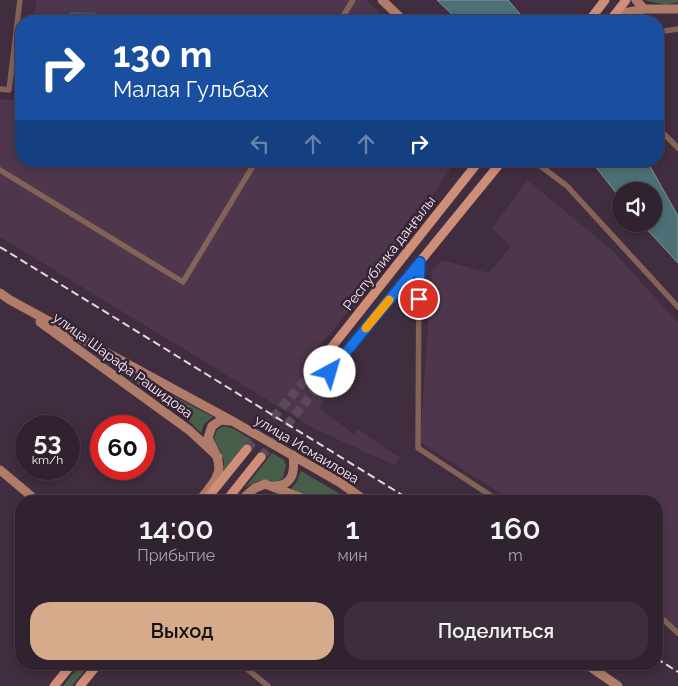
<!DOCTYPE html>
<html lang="ru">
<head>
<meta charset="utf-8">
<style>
  body { margin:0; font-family:Raleway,sans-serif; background:#3c2f3b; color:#f1f3f6; height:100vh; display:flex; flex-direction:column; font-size:19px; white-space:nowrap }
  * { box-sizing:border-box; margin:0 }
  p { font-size:16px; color:#a8a4aa }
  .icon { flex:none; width:28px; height:28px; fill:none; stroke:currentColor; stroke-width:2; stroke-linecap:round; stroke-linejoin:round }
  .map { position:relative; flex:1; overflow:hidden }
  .sheet { position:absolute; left:15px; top:495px; width:648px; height:175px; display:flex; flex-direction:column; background:#30222f; border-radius:20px; box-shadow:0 2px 8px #0003,0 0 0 1px #4b3f4b }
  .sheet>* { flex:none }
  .banner { position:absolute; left:15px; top:15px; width:649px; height:152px; border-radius:20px; box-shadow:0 2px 8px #0003,0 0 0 1px #4b3f4b; background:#1a4fa0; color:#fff; overflow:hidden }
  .controls { position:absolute; left:612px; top:182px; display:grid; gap:10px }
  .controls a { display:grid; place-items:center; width:50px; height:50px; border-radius:50%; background:#30222f; box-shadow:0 2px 8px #0003,0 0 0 1px #4b3f4b; font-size:25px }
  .speed { position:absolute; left:15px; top:415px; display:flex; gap:10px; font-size:25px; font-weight:700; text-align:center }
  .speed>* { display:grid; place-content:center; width:65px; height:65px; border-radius:50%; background:#30222f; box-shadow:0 2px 8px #0003,0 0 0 1px #4b3f4b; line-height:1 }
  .speed small { font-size:12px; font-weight:400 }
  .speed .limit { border:8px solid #d22; background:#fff; color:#111 }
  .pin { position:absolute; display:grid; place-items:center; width:42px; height:42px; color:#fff; margin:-21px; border:2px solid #fff; border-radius:50%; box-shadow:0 1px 5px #0007 }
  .me { position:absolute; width:55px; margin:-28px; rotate:39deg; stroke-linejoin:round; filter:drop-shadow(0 0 4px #0008) }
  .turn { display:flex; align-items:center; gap:18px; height:105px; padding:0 15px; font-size:22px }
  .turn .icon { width:65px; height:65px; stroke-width:2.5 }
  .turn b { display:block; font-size:35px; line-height:42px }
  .lanes { display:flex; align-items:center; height:48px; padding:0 15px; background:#0003; justify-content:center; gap:25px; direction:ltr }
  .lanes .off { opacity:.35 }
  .eta { display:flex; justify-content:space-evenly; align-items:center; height:85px; text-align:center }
  .eta b { font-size:30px; font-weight:600; line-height:35px }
  .cta { display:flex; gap:10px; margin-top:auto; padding:10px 15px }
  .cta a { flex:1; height:58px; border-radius:20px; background:#d6ab8b; color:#111; font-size:20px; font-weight:600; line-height:58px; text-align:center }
  .cta a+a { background:#3c2f3b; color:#f1f3f6 }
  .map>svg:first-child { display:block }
</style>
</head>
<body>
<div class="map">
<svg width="678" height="686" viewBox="0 0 678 686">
  <rect width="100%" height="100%" fill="#402d3f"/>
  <path fill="#4e374c" d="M36,0h330l22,21h-354z
    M21,35v126h434l-67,103 -86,103 27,22 -9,20 34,25 4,-5 42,29 -6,7 -79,-36 -315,-192v-138l15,1z
    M527,180l85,70 66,73v305l-22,-19v-108h-144l-92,-59 12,-173 10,-9 47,13 22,-27 -19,-18z"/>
  <path fill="#495e4a" d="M644,0h34v2l-12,3z
    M70,12l25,1 -1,8h-24z
    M93,353l120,64 -9,7 -3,9 -17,-17z
    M224,426l10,3 18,11 -32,42c8,-26 3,-21 -6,-44l3,-8z
    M272,453l12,7 2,6 -3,12 -7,4c-13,-4 -19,-2 -31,6z
    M301,471l51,30h1h-28l-34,-12 6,-8z
    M81,664h9l-18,22h-9z"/>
  <path fill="#4c7075" stroke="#7f959c" d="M437,0h71l18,21h-67z
    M591,161h56l31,55v47l-36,-39h12v-33h-33v8z"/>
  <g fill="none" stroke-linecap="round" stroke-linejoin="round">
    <path stroke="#5b4a5a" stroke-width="9" stroke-dasharray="9 4.5" stroke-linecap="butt" d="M247,449l73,-87
      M261,457l69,-85"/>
    <path stroke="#836357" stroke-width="5.5" d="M340,21l13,-21
      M658,32l20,-3
      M0,89l9,1 11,-90
      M658,128l20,20
      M534,161l33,25 111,121
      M0,170l183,112 73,-121
      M419,262l-1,186 81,53
      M656,613l22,20
      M241,664l27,22"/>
    <path stroke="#ae7c69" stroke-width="9" d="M382,0l22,21
      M636,0l8,9
      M614,15l30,-6h34
      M0,293l10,7 224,122 105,60 27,19
      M40,322l149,108 29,27
      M0,470l37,31
      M273,486c20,0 22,-14 20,-31
      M199,501c23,-28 26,-31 9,-63l4,-12 9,-6 8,1
      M240,501l15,-13 10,-4 45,17
      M586,664l32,22"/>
    <path stroke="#cf8e77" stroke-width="9" d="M589,21l16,-21
      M610,21l16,-21
      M320,362l159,-201
      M330,372l172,-211
      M205,501l42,-52
      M226,501l35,-44
      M54,686l18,-22
      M80,686l18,-22"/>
    <path stroke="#e3d6e2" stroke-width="2" stroke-dasharray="8 4" stroke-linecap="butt" d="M0,247l412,254
      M656,658l22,14"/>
  </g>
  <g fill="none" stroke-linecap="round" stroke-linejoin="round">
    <g stroke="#114b97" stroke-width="12">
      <path id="route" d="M330,372l90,-110 -1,37"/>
    </g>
    <use href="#route" stroke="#1a73e8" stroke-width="9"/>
    <path stroke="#f59e0b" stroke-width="9" d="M366,328l23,-28"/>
  </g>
  <g text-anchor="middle" stroke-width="5" stroke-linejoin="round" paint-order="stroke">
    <g font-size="14" fill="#f7ebf6" stroke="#352434">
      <text transform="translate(389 253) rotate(-52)" y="5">Республика даңғылы</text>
      <text transform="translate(123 365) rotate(36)" y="5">улица Шарафа Рашидова</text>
      <text transform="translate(307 449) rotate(31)" y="5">улица Исмаилова</text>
    </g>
  </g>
</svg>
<div class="controls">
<a><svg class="icon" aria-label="sound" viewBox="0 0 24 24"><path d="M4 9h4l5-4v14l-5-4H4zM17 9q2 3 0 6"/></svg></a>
</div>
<div class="speed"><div>53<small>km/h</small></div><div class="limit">60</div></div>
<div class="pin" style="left:419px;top:299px;background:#d93025"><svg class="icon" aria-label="arrive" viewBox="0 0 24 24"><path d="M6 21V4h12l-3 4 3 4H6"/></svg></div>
<svg class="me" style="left:330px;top:372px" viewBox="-20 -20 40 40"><circle r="19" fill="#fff"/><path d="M0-13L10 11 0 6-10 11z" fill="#1a73e8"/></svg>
<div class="banner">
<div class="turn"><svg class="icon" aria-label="right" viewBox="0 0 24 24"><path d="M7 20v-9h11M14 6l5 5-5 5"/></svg><div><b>130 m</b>Малая Гульбах</div></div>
<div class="lanes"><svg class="icon off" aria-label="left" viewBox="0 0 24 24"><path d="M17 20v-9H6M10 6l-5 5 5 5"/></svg><svg class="icon off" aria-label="ahead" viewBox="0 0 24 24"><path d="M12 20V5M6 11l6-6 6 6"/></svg><svg class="icon off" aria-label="ahead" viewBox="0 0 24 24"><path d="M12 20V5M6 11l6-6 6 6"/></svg><svg class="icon" aria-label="right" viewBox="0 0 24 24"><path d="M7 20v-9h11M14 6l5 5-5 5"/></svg></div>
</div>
<section class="sheet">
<div class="eta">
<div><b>14:00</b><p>Прибытие</p></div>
<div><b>1</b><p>мин</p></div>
<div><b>160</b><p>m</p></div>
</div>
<div class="cta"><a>Выход</a><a>Поделиться</a></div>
</section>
</div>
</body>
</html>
